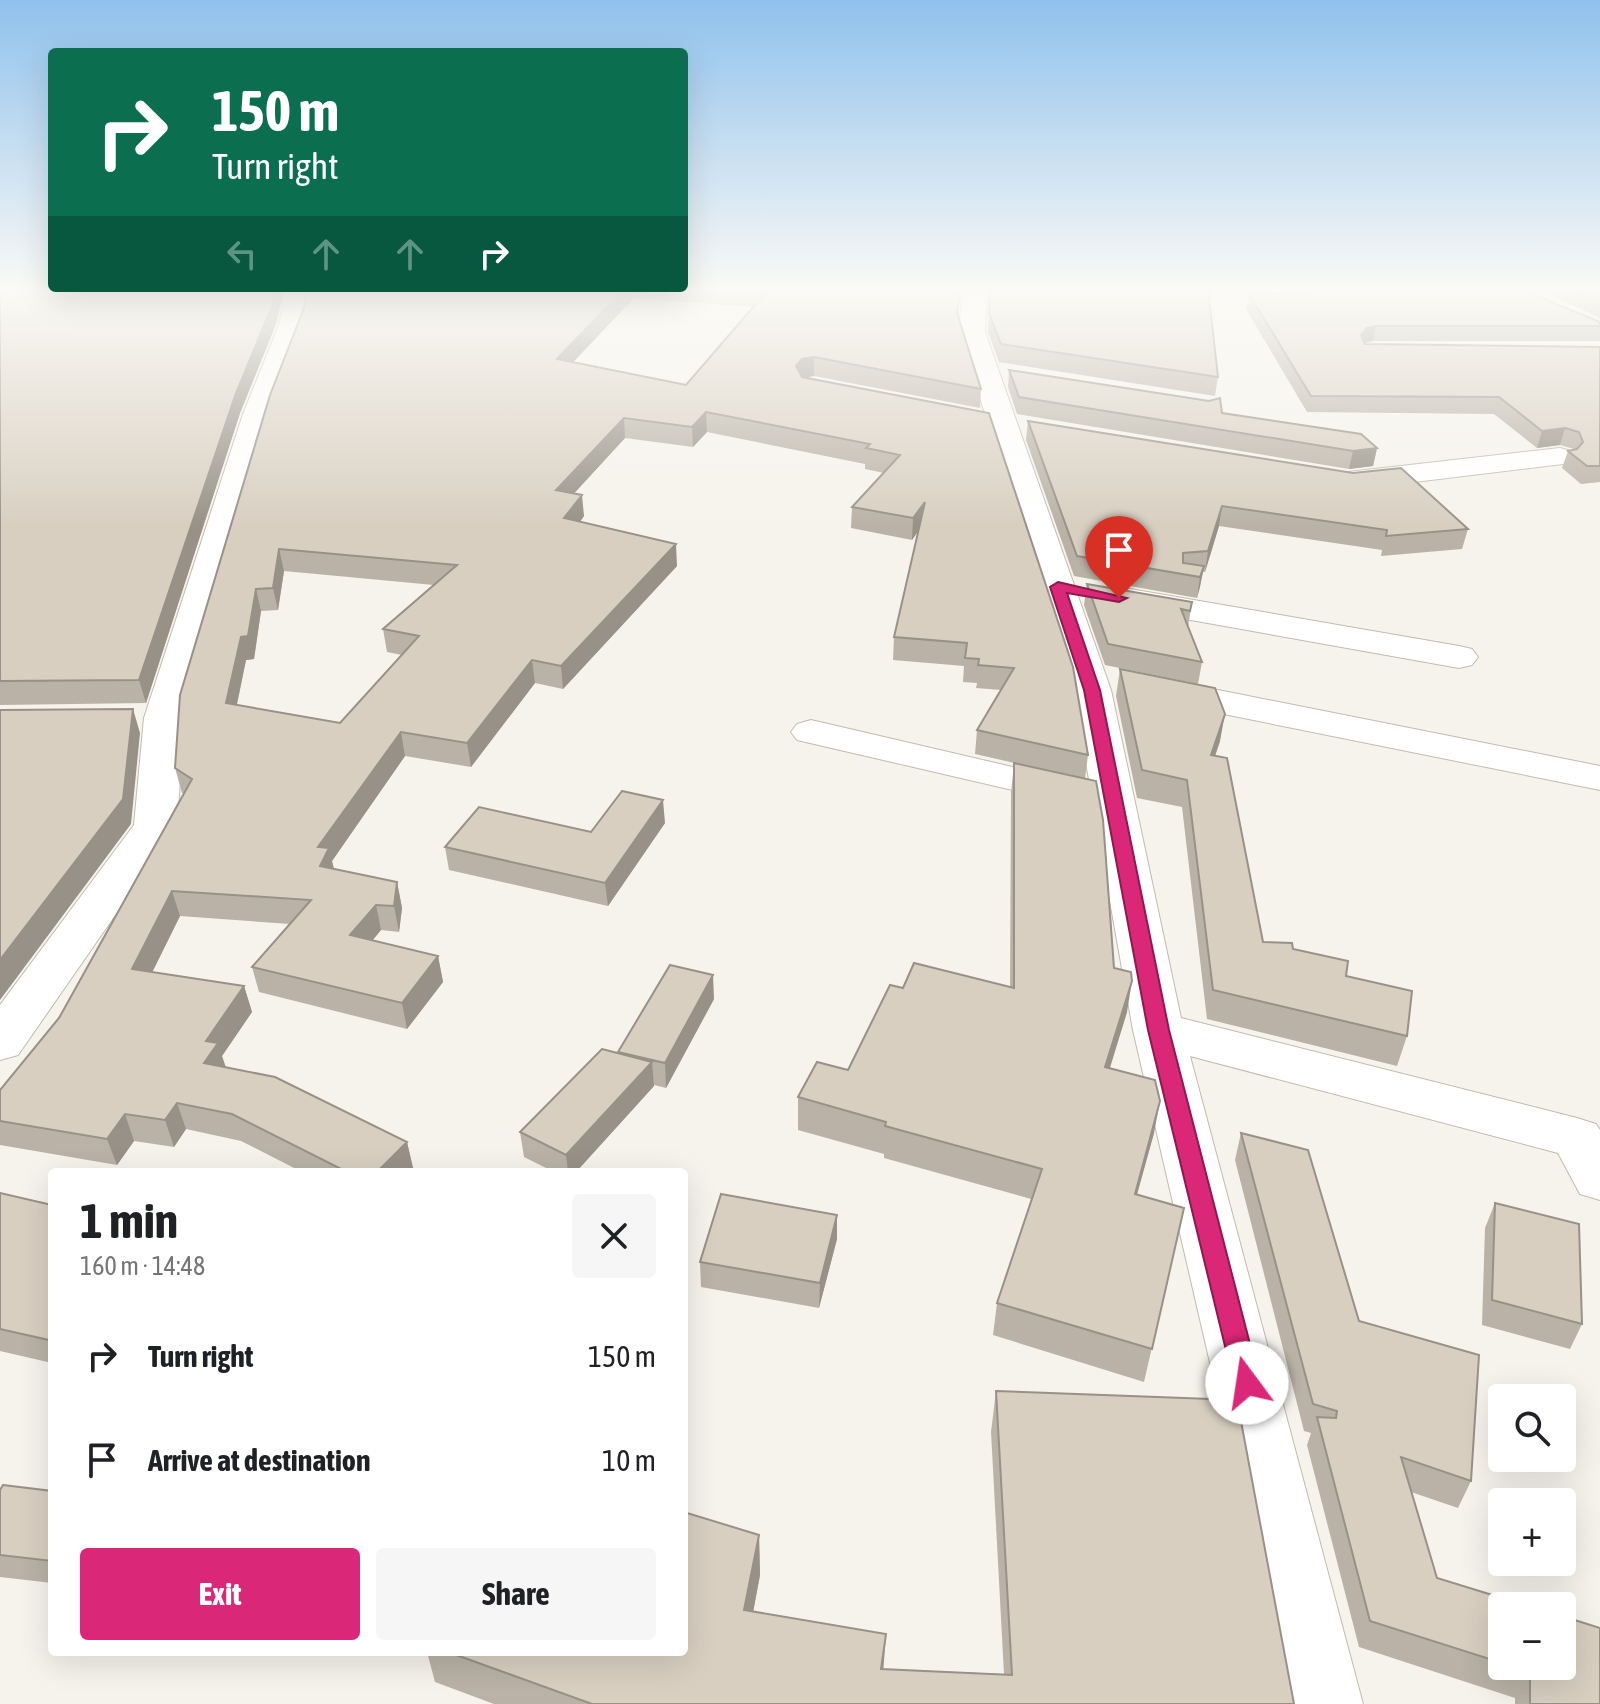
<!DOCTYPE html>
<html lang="en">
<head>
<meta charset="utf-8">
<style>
  body { margin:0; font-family:"Asap Condensed",sans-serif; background:#f6f6f6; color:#202124; height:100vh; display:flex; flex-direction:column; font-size:30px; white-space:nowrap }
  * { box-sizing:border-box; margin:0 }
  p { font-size:26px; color:#757577 }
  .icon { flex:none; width:44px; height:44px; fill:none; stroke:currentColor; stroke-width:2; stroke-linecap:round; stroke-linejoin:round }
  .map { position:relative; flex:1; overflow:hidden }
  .sheet { position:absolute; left:48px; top:1168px; width:640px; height:488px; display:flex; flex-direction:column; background:#fff; border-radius:8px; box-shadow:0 8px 32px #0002 }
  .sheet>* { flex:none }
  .top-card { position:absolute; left:48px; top:48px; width:640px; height:244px; border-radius:8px; box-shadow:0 8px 32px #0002; background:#0b6e4f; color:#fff; overflow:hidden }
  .fabs { position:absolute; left:1488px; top:1384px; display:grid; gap:16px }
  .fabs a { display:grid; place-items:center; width:88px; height:88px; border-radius:8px; background:#fff; box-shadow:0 8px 32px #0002; font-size:40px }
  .pin { position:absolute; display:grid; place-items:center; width:68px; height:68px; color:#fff; margin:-82px -34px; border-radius:50% 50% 50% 0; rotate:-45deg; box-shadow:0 0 8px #0007 }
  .pin .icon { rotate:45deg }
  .me { position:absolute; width:88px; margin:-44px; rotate:346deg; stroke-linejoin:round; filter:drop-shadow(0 0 6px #0008) }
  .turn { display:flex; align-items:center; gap:28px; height:168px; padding:0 32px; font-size:36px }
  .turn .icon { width:104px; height:104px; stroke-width:2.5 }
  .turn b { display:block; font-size:56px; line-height:68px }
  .lanes { display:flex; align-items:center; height:76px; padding:0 32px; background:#0003; justify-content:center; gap:40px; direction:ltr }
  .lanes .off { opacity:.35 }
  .round { display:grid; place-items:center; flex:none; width:84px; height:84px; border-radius:8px; background:#f6f6f6 }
  .summary { display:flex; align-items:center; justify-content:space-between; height:136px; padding:0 32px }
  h1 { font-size:48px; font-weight:700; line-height:60px }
  .primary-button { display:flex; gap:16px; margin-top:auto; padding:16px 32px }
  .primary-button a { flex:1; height:92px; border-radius:8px; background:#db2777; color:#fff; font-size:32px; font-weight:700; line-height:92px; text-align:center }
  .primary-button a+a { background:#f6f6f6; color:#202124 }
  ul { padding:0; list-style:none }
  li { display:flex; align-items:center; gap:24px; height:104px; padding:0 32px }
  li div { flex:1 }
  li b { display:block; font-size:30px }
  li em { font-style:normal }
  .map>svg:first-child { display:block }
</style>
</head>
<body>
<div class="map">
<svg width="1600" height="1704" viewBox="0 0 1600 1704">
  <rect width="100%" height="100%" fill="#f6f3ec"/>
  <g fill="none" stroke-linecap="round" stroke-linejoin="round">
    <g stroke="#c2bbae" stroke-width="2">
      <path id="minor" d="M287,288h24l-6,37 -34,89 -87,304 -7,108 -159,229 -18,5v-55l134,-180 10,-107 99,-304 36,-89z
        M963,288h24l-2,44 126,358 70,328 396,100 19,6 4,6v70l-20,-6 -22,-41 -368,-97 173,648h-74l-156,-674 -42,-235 -3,5 -15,4 -276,-64 -6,-8 6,-8 14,-4 279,65 -17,-95 -114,-358z
        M1560,448l11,3 4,6 -4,6 -223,27 -11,-2 -5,-7 5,-7 11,-2z
        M1130,589l329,57 13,3 6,8 -6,8 -13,3 -341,-61 -6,-7 6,-7z
        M1163,679l437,87v24l-451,-91 -5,-8 5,-8z"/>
    </g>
    <use href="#minor" fill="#fff" fill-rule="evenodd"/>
  </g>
  <path fill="#bab2a6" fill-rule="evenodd" d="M0,288l276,36 -36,89 -94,290 -146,2z
    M307,288h654l-3,28 23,73 -1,19 -166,-32 -8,1 183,36 99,342 -3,24 -110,-25 2,-24 24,-40 -25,-2 1,-5 -14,-1 1,-16 -71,-6 1,-23 24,-106 -6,9 -61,-12 1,-21 32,-34 -19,-4v-5l-158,-32 -14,15 -68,-9 -51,55 10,23 -4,6 97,44 -114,123 -28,-6 -64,84 -66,-11 -73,105 2,8 63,13 5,26 -3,24 -18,-2 -9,11 66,15 5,26 -36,47 -148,-37 -7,-25 38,-43 -110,-8 -28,56 92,14 8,26 -30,44 4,11 181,75 6,26 -4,4h-107l-61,-31 -55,-12 -12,18 -40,-6 -17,24 -117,-20v-55l59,-72 125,-224 -2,-1 -7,-25 129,-460zM634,298l120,9 -68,78 -113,-23zM284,571l150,14 -51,44 4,23 15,3 -62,68 -103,-18 9,-45 8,-1 7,-48 17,-1z
    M990,288l228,89 -3,19 -216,-34 -11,-30z
    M1332,288h186l82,34v19h-227l-9,2 1,1 235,3v135l-19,2 -19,-16 6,-17 6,-2 -14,-4 -23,3 -43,-34 -187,-2 -61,-103 3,-15 85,-3z
    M1536,288h64v30z
    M1009,370l213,43 155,35 -4,18 -24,3 -332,-55 -9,-27z
    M1028,421l440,108 -6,20 -81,7 1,-6 -163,-24 -14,46h-2l-6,26 -123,-22 -48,-136z
    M1087,584l105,18 -4,25 14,35 -4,22 -93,-19 -21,-60z
    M1120,669l100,72 -5,15 48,186 30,7 53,27 61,60 -10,30 -190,-47 -25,-212 -45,-9 -21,-102z
    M1014,763l100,205 13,44 -17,56 44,65 -17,62 47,13 -40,174 -151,-47 4,-32 34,-104 -147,-41v-4l-86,-24v-33l50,-27 55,-82 107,-1 1,-194z
    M665,823l-57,83 -159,-36 -4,-23z
    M714,999l-48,89 -12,-3v1l-78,86h-22l-30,-15 -4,-25 98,-79z
    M1241,1133l118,188 112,160 -13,27 -47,-16 26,86 65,28v60h60l38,38h-85v-6l-156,-51 -52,-202 4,-12 -7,-2 -69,-271z
    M0,1193l52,12v158l-52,-12z
    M1495,1203l87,121 -12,25 -88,-24 3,-97z
    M837,1239l-18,69 -118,-21 -1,-25z
    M996,1391l298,313h-800l-59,-22 -8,-30h257l75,-117 1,40 -7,37 130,57 121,5 -13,-242z
    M0,1490l52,1v92l-52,-6z"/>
  <path fill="#979187" d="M277,288h7l-8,36 -36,89 -94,290 -7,-23 97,-287z
    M625,288h8l1,10 -76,80 -1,-19z
    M1376,326l-3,15 -10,2 -2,-8 6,-7z
    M814,357v19l-12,2 -6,-12 6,-7z
    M706,412l1,20 -14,15 -1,-20z
    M624,418l1,20 -67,73 -2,-21z
    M1565,428l-5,17 -23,3 5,-17z
    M1377,448l-4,18 -24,3 4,-18z
    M582,495l2,21 -18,24 -2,-22z
    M925,502l-1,21 -12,17 1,-22z
    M1222,506l-3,20 -14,46 3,-21z
    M676,544l1,22 -114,123 -2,-23z
    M279,549l5,22 -6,39 -5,-22z
    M1204,566l-4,21 -3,11 3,-21z
    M256,589l5,22 -7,48 -8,1 -14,67 -6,-24 15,-66z
    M532,660l3,23 -64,84 -4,-24z
    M133,709l7,24 -9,91 -131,176v-40z
    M1225,714l-5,27 -14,42 5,-28z
    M401,732l4,24 -73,105 3,13 -15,-8 -2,-19z
    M663,800l2,23 -57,83 -3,-23z
    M397,882l5,26 -3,24 -5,-26z
    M172,891l8,25 -39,79 -9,-26z
    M376,905l5,25 -26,31 -5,-26z
    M438,956l5,26 -36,47 -5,-26z
    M713,975l1,24 -48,89 -1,-25z
    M1132,981l-5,31 -27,87 5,-32z
    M244,986l8,26 -30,44 4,13 -22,-6 2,-22z
    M652,1062l2,24 -78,86h-8l-2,-17z
    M1160,1101l-6,32 -26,93 7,-32z
    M177,1103l9,26 -12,18 -9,-27z
    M125,1114l9,27 -17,24 -10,-26z
    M407,1142l6,26 -4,4h-32z
    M837,1215v24l-18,69 1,-25z
    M759,1535l1,40 -14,75 -2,-40z
    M886,1634l-3,40 -2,-5z"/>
  <path fill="#d8cfc1" stroke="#979187" stroke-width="2" fill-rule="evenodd" d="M0,288h277l-5,18 -36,87 -97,287 -139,1z
    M307,288h318l-68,71 129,26 82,-95 -30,-2h222l-3,25 24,76 -167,-32 -12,2 -6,7 6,11 187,36 84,254 15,88 -111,-25 37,-62 -36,-3 1,-6 -14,-1 2,-15 -73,-6 31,-135 -12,16 -61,-11 48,-52 -34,-7 4,-4 -164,-32 -14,15 -68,-9 -68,72 26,5 -18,23 112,26 -115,122 -29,-6 -65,83 -66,-11 -83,115 11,1 -9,18 77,16 -3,24 -18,-1 -26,30 88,21 -36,47 -150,-36 59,-67 -139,-9 -40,78 112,17 -38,55 12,2 -14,20 71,14 132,65 -30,30h-30l-115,-58 -55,-11 -12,17 -40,-6 -18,25 -107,-18v-31l59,-72 133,-239 -17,-11 5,-73 90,-300 34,-87zM279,549l178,16 -74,64 36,7 -79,87 -114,-20 15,-66 7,-1 8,-47 17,-1z
    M990,288h218l10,89 -217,-33 -12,-31z
    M1347,288h171l82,34v4h-224l-9,2 -6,7 4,9 235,3v119h-13l-19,-15 9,-2 6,-7 -4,-10 -14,-4 -23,3 -43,-34 -188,-1 -62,-102 100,-3z
    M1572,288h28v12z
    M1009,370l200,31 11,-3 2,15 139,21 16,14 -24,3 -334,-54z
    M1028,421l325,52 48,-5 67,61 -82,7 1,-6 -165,-24 -14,45 -25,2v10l21,3 -4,11 -123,-21z
    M1087,584l105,18 -2,9 -9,-2 21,53 -94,-18z
    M1120,669l95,19 10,26 -14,41 16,3 36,184 29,1 1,6 55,12 -2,15 66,15 -5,45 -194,-46 -26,-210 -45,-10z
    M133,709l-10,90 -123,161v-250z
    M1014,763l82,18 7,39 11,148 17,4 1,9 -27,86 50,13 5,21 -25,93 49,14 -32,141 -155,-46 45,-134 -157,-43 1,-4 -88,-25 19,-35 31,8 42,-85 13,3 11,-25 100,25z
    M622,791l41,9 -58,83 -160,-36 34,-40 112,25z
    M670,965l43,10 -48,88 -47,-11z
    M602,1049l50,13 -86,93 -46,-23z
    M1241,1133l67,17 51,171 120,34 -8,126 -70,-24 36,121 91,28h-26v57l-132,-42 -53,-204 19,1 1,-7 -24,-7z
    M0,1193l52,12v130l-3,5 -49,-11z
    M721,1194l116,21 -17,68 -120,-21z
    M1495,1203l84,21 3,100 -90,-24z
    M996,1391l241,9 57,304h-702l-144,-52h236v-140l75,23 -15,75 142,24 -5,35 131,6z
    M3,1485l49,6v70l-52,-6v-65z
    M1562,1616l38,12v76h-70v-32l-20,-6h52z"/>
  <linearGradient id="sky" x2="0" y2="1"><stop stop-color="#8fc1ec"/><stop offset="0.55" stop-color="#fbfaf6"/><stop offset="1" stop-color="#fbfaf6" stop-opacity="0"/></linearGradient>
  <rect width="1600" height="527" fill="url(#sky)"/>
  <path fill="#db2777" stroke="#8e194d" stroke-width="2" d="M1058,582l69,16 -8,4 -52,-9 33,97 69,340 91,353 -4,8 -9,4 -9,-4 -4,-8 -86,-353 -64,-340 -34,-103z"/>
</svg>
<div class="fabs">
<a><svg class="icon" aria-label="search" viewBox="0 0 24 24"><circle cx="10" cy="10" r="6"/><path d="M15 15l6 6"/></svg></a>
<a>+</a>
<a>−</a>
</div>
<div class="pin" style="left:1119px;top:598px;background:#d93025"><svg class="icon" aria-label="arrive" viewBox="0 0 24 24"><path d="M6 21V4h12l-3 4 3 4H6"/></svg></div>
<svg class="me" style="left:1247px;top:1383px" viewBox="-20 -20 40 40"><circle r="19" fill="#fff"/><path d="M0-13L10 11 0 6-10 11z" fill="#db2777"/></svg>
<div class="top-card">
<div class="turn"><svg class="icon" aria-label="right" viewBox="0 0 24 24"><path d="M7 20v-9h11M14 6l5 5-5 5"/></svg><div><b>150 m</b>Turn right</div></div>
<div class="lanes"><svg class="icon off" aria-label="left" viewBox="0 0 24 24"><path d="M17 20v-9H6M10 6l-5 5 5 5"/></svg><svg class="icon off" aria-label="ahead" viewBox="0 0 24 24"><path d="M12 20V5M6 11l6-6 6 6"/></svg><svg class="icon off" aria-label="ahead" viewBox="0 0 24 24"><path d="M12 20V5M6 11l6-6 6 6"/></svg><svg class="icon" aria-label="right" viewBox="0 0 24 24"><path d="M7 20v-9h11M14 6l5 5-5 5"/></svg></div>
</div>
<section class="sheet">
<div class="summary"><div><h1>1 min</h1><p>160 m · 14:48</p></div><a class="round"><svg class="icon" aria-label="close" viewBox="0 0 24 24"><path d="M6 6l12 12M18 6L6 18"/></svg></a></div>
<ul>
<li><svg class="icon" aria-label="right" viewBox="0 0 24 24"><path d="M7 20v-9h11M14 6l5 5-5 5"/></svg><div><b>Turn right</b></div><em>150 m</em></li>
<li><svg class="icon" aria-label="arrive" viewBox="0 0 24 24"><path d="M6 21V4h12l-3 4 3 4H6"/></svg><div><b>Arrive at destination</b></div><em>10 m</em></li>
</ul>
<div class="primary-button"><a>Exit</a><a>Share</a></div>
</section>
</div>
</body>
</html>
